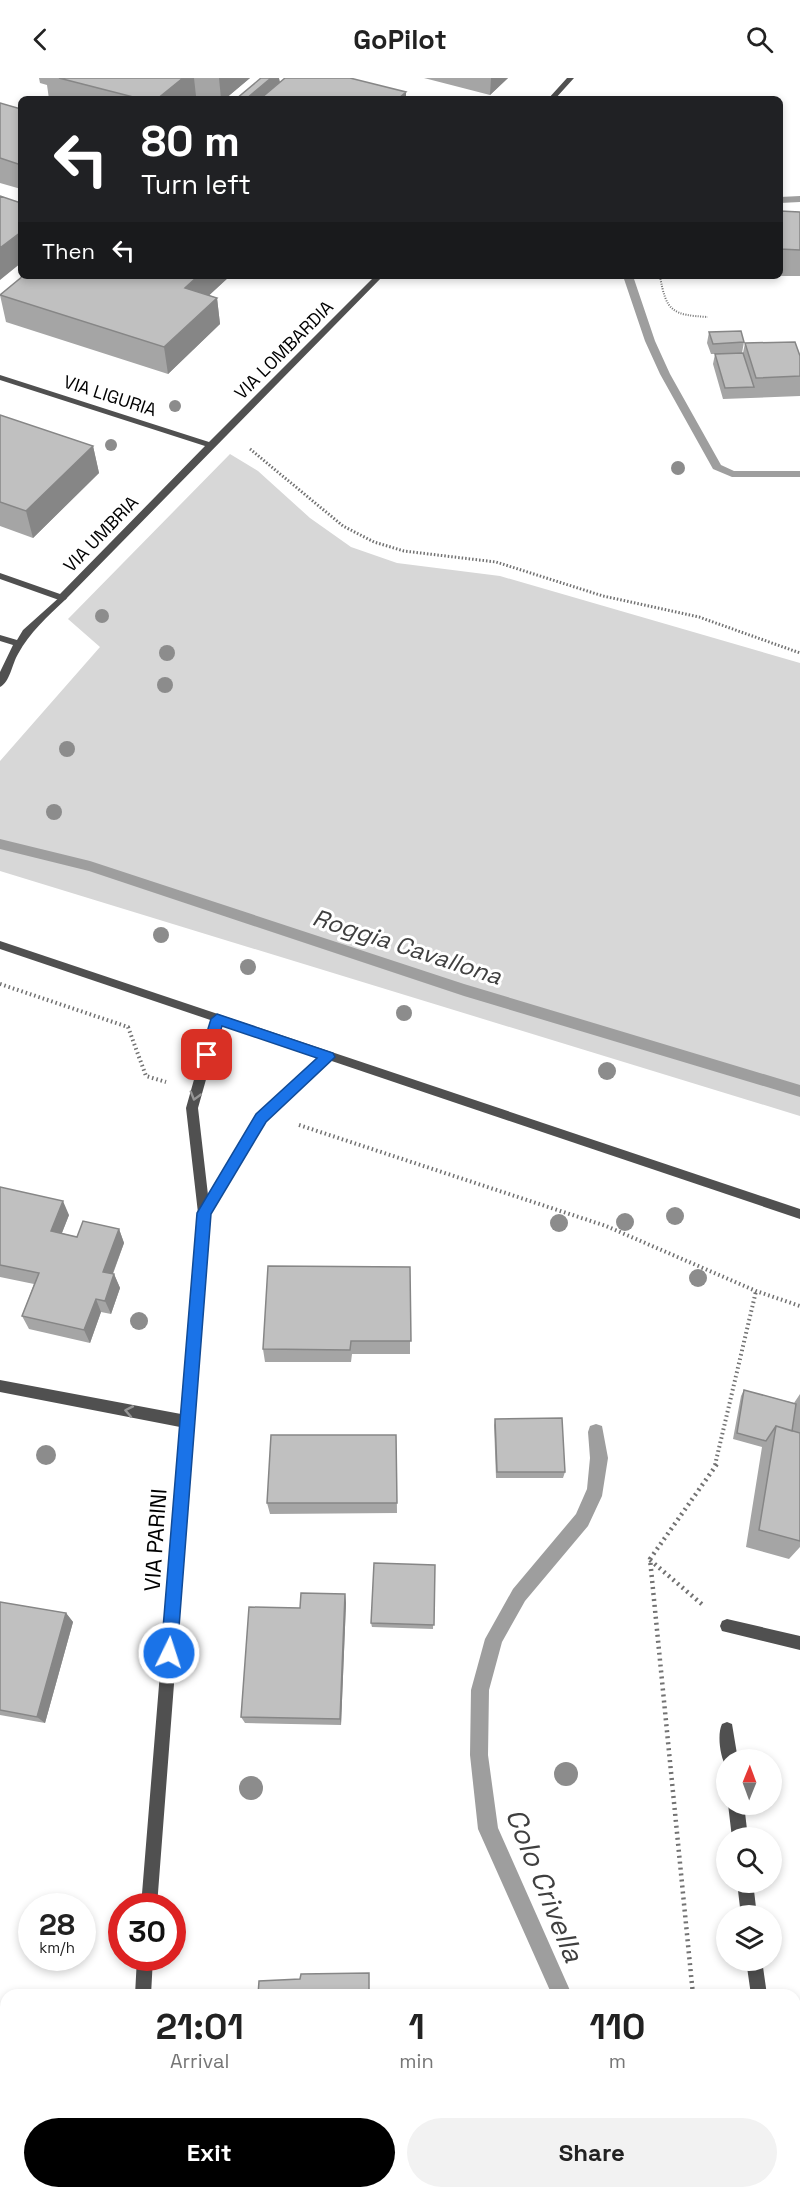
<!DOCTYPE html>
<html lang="en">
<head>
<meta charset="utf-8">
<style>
  body { margin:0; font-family:"Space Grotesk",sans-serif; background:#f2f2f2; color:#222; height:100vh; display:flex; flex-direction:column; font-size:22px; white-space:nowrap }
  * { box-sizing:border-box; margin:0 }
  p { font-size:20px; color:#767676 }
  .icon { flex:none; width:33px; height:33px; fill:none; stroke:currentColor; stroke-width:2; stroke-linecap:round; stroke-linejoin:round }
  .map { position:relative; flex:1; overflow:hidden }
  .side { position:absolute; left:0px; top:1911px; width:801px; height:210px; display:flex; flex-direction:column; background:#fff; border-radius:18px 18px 0 0; box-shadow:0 3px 9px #0003 }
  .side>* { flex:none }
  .guide { position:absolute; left:18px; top:18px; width:765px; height:183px; border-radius:9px; box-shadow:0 3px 9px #0003; background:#202124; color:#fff; overflow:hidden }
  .needle { width:39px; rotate:1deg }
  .controls { position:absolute; left:716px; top:1671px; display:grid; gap:12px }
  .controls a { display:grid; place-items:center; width:66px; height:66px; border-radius:50%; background:#fff; box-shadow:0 3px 9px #0003; font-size:30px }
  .speed { position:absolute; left:18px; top:1815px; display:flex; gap:12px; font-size:30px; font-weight:700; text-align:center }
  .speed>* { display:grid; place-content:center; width:78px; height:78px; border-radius:50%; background:#fff; box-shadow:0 3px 9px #0003; line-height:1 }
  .speed small { font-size:15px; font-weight:400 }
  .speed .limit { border:9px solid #d22; background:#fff; color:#111 }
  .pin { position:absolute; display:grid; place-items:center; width:51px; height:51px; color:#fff; margin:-26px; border-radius:12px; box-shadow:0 3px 9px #0006 }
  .me { position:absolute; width:66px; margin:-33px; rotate:4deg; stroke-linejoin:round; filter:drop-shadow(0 0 4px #0008) }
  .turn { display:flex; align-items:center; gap:21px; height:126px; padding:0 24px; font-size:27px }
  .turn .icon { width:78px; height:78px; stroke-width:2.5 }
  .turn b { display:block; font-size:42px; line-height:51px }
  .then { display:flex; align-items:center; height:57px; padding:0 24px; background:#0003; gap:12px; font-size:22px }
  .eta { display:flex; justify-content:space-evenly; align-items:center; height:102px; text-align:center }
  .eta b { font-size:36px; font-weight:700; line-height:42px }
  .cta { display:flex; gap:12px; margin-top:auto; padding:12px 24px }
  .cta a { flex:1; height:69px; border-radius:36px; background:#000; color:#fff; font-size:24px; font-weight:700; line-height:69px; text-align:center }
  .cta a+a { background:#f2f2f2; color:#222 }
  header { display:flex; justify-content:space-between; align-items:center; height:78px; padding:0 24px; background:#fff; font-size:27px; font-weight:700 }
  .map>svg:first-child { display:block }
</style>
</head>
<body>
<header><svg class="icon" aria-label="back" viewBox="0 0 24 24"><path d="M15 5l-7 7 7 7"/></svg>GoPilot<svg class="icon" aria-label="search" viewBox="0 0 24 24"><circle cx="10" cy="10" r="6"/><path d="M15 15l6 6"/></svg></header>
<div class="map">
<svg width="800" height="2121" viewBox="0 0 800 2121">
  <rect width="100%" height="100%" fill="#fff"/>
  <path fill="#d7d7d7" d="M230,376l28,17 52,47 41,29 46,16 103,13 300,87v453l-800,-245v-110l100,-114 -32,-28z"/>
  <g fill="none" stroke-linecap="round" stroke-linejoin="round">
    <path fill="#9e9e9e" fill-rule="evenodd" d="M800,118v6l-20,1v-6z
      M623,198h10l22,65 15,33 51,91 13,6h66v6h-68l-19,-8 -53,-95 -15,-33z
      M0,761l90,22 374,123 336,101v12l-336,-101 -375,-125 -89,-22z
      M596,1346l6,2 6,32 -6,38 -14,30 -63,75 -23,41 -13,48 -1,65 10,73 74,167h-20l-74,-166 -8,-74 1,-65 14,-51 28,-50 63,-75 11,-25 3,-31 -2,-26 2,-6z"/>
    <path stroke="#727272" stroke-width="2" stroke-dasharray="1 1.5" stroke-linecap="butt" d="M660,198c6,36 13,39 48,41"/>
    <path stroke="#727272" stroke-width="3" stroke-dasharray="1.5 2" stroke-linecap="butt" d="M250,371l93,77 31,16 30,9 92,11 107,34 96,21 101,36"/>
    <path stroke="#727272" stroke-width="4" stroke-dasharray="1.5 3" stroke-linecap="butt" d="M0,906l128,43 18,49 20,6
      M299,1047l307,101 150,65 44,15
      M715,1387l41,-174"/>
    <path stroke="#727272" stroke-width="4.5" stroke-dasharray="2 4" stroke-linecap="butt" d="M650,1482l54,46
      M693,1917l-43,-436 67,-95
      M715,2115l1,6"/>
    <path fill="#505050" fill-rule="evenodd" d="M62,517l5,3 -2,2c-18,17 -35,32 -47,54 -6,10 -8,28 -18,33v-15l13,-27 -13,-4v-6l17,5 6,-10z"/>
    <path fill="#505050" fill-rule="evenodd" d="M567,0h7l-19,21h-7z
      M375,198h8l-318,324h-6l-59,-21v-6l60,21 145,-148 -205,-66v-5l209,67z
      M217,936l6,5 -25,89 10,87 49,-81 67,-60h8l2,3 -69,65 -55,92 -53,692h-16l39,-479 -180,-35v-12l181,34 17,-201 -12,-105 25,-89z
      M727,1541l73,17v14l-78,-19 -2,-5 2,-5z
      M727,1644l5,2 6,36h-12v6c-6,-9 -9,-32 -4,-42z
      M728,1726h16l4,34h-16z
      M737,1804h16l4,34h-16z
      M137,1880h16l-2,37h-16z
      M746,1882h16l5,35h-16z
      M118,2115h18v6h-18z
      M774,2115h18v6h-18z"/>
    <path fill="#505050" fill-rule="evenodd" d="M0,863l800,268v10l-800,-270z"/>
  </g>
  <g fill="#8c8c8c">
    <circle cx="175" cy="328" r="6"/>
    <circle cx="111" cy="367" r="6"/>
    <circle cx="678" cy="390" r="7"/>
    <circle cx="102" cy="538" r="7"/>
    <circle cx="167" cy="575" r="8"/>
    <circle cx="165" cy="607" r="8"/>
    <circle cx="67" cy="671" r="8"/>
    <circle cx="54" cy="734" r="8"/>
    <circle cx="161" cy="857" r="8"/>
    <circle cx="248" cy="889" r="8"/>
    <circle cx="404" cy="935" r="8"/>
    <circle cx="607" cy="993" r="9"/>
    <circle cx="675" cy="1138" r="9"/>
    <circle cx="625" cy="1144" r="9"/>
    <circle cx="559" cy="1145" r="9"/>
    <circle cx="698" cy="1200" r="9"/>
    <circle cx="139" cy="1243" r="9"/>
    <circle cx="46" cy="1377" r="10"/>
    <circle cx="566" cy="1696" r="12"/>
    <circle cx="251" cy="1710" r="12"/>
  </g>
  <path fill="#a5a5a5" d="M39,0h211l-25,21h-16l-13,-3 -4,3h-143l-2,-14 -7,-2z
    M424,0h84l-18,17z
    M0,25l21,6v80l-21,-6z
    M780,133l20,1v64h-20z
    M23,198h207l-21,19 8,3 3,26 -52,50 -162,-52 -6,-27z
    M259,198h14l-4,3z
    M709,254l35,10 -2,11h1l2,-10 55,13v40l-77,3 -10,-35 2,-10h-4l-4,-11z
    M0,337l93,31 6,27 -66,65 -33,-12z
    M0,1109l69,28 -7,18 15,4 42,-8 5,14 -11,31h1l6,14 -9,26 -10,-2 -11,31 -61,-14 -7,-13 12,-32 -34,-7z
    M410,1189v87h-58l-1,8h-86l-2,-13z
    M744,1312l50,13 6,-9v153l-11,12 -43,-12 16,-100 -29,-8 8,-43z
    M495,1341l70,53 -2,6h-67l-2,-53z
    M396,1357l1,78 -127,1 -3,-11z
    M435,1487l-2,64 -61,-2 -1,-4z
    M345,1516l1,9 -5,122 -96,-2 -4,-6 59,-109z
    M0,1524l66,11 7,9 -28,101 -45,-8z
    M546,2118l44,2 1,1h-119z"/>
  <path fill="#868686" d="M183,0h11l2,18 -4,3h-35z
    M219,0h31l-25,21h-4z
    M271,0h8l1,4 -20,17h-14z
    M491,0h17l-18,17z
    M406,14v7h-8z
    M21,154v31l-21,17v-32z
    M198,198h32l-42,39 -3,-27z
    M217,220l3,26 -52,50 -4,-27z
    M93,368l6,27 -66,65 -7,-27z
    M63,1123l6,14 -12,30 -6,-14z
    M119,1151l5,14 -16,43 -5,-14z
    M114,1196l6,14 -9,26 -6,-13z
    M96,1221l5,13 -11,31 -6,-13z
    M345,1516l1,9 -5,122 -1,-6z
    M66,1535l7,9 -28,101 -8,-6z"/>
  <path fill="#c0c0c0" stroke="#868686" stroke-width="1.5" d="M59,0h124l-26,21h-16z
    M261,0h10l-25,21h-10z
    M285,0h65l56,14 -8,7h-138z
    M408,19l8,2h-11z
    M0,25l21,6v56l-21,-7z
    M0,118l21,7v29l-21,16z
    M780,133l20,1v38l-20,-1z
    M23,198h175l-13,12 32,10 -53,49 -164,-52z
    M741,253l3,11 -31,2 -4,-12z
    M795,264l5,14v20l-44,2 -11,-35z
    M743,275l11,34 -29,1 -10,-34z
    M0,337l93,31 -67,65 -26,-9z
    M0,1109l63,14 -12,30 26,6 6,-16 36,8 -16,43 11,2 -9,27 -9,-2 -12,31 -62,-14 17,-43 -39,-8z
    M268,1188l142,1 1,74h-60l-1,9 -87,-1z
    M744,1312l52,14 -4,27 -16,-5 -10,15 -29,-8z
    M562,1340l3,54h-68l-2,-53z
    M776,1348l24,7v108l-41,-11z
    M271,1357h125l1,68h-130z
    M374,1485l61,2 -1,60 -63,-2z
    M301,1515l44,1 -5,125 -99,-2 8,-110 51,1z
    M0,1524l66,11 -29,104 -37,-7z
    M369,1895v22h-111l1,-14 41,-2 1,-5z
    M471,2115h75l1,6h9h-84z"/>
  <defs><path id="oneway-chevron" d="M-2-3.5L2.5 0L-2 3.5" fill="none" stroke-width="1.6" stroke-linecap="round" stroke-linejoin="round" transform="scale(1.5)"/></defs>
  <g stroke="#969696">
    <use href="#oneway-chevron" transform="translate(195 1018) rotate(106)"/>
    <use href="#oneway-chevron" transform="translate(129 1333) rotate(-169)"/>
  </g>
  <path fill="#1a73e8" stroke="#114b97" stroke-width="1.5" d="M217,936l116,39 2,4 -69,65 -55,92 -34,439 -2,5 -6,3 -6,-3 -2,-5 36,-440 59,-99 61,-56 -95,-32 -10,33h-10l-2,-4 11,-36z"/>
  <g text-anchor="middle" stroke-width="6" stroke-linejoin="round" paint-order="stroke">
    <g font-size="18" fill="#000" stroke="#fff">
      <text transform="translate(284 272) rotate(-45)" y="6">VIA LOMBARDIA</text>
      <text transform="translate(110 318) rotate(18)" y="6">VIA LIGURIA</text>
      <text transform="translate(101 456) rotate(-46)" y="6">VIA UMBRIA</text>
    </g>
    <g font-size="22" fill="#000" stroke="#fff">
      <text transform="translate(155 1462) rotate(-86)" y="8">VIA PARINI</text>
    </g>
    <g font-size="24" font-style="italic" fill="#3f3f3f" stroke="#fff">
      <text transform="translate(407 869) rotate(18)" y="8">Roggia Cavallona</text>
    </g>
    <g font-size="28" font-style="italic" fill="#3f3f3f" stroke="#fff">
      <text transform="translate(545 1807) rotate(68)" y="10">Colo Crivella</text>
    </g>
  </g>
</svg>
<div class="controls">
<a><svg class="needle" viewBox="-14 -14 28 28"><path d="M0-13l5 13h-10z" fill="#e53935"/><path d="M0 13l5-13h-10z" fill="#767676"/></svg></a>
<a><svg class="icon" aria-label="search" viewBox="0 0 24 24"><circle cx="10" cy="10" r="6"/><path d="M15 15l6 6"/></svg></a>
<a><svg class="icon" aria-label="layers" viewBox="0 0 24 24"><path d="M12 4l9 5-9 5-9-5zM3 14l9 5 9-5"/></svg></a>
</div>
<div class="speed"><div>28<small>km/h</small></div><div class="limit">30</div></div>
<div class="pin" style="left:207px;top:977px;background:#d93025"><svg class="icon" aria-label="arrive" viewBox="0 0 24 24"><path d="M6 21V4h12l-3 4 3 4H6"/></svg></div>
<svg class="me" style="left:169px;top:1575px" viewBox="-20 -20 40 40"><circle r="17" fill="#1a73e8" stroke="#fff" stroke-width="3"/><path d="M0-11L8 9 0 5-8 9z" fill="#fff"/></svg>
<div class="guide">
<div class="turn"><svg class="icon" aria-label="left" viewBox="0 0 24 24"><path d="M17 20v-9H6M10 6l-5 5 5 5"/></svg><div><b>80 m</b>Turn left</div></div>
<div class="then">Then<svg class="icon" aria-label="left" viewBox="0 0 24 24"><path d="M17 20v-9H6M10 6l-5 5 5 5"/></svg></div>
</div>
<section class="side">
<div class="eta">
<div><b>21:01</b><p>Arrival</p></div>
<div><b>1</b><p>min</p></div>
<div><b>110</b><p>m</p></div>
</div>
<div class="cta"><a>Exit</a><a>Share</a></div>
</section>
</div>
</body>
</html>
